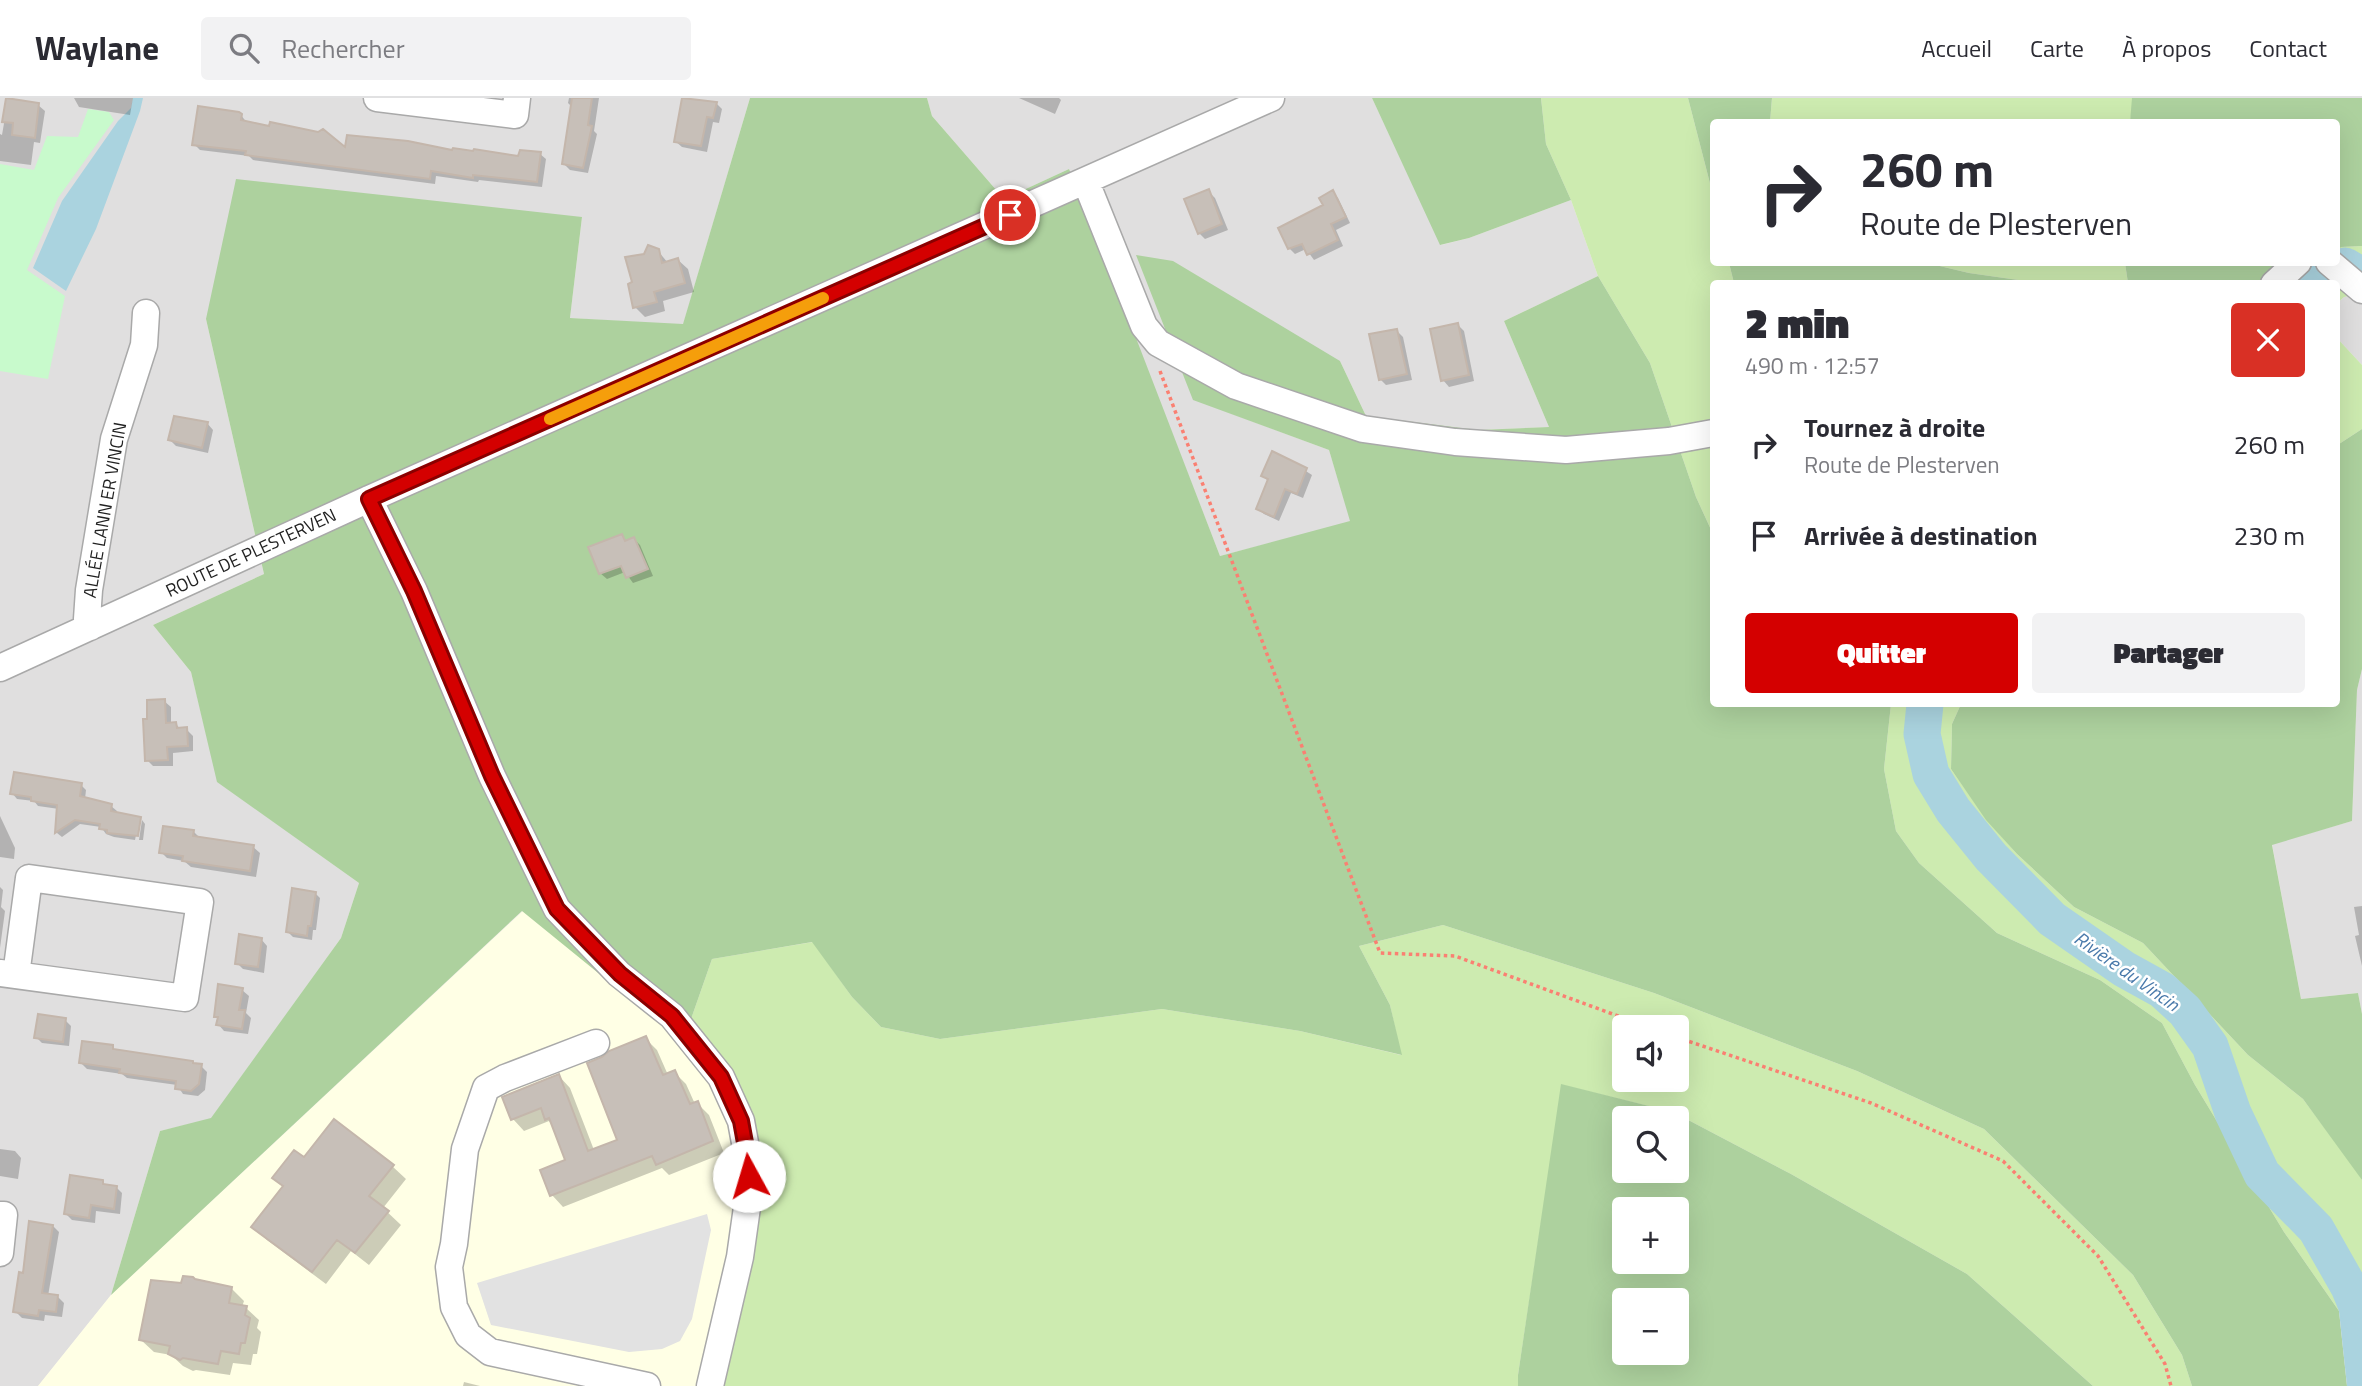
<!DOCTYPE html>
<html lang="fr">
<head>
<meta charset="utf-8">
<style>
  body { margin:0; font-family:"Titillium Web",sans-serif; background:#f2f2f3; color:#2b2b33; height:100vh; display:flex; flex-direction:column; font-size:26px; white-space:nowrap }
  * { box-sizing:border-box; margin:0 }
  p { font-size:23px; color:#7c7c81 }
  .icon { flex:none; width:38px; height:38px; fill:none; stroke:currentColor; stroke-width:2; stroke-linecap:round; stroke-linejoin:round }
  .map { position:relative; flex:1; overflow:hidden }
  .side { position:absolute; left:1710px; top:182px; width:630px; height:427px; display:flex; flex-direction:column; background:#fff; border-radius:7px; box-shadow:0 7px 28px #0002 }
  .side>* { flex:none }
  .hud { position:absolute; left:1710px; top:21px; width:630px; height:147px; border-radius:7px; box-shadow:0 7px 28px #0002; background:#fff; color:#2b2b33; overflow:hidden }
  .fabs { position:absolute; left:1612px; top:917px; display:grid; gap:14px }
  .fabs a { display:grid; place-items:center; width:77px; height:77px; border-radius:7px; background:#fff; box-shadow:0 7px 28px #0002; font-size:35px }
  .pin { position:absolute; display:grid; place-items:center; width:60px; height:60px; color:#fff; margin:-30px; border:4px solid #fff; border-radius:50%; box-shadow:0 2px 7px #0007 }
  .me { position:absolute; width:77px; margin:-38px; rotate:354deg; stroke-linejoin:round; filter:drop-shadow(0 0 5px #0008) }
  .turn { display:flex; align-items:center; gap:24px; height:147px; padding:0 35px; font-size:32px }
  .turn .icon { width:91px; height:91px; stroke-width:2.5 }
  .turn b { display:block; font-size:49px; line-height:60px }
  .round { display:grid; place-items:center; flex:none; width:74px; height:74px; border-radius:7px; background:#f2f2f3 }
  .headline { display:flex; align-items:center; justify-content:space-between; height:119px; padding:0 35px }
  h1 { font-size:42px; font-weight:800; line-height:52px }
  .cta { display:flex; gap:14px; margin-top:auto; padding:14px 35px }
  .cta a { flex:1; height:80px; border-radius:7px; background:#d40000; color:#fff; font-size:28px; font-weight:800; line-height:80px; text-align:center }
  .cta a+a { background:#f2f2f3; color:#2b2b33 }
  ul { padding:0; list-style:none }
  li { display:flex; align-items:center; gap:21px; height:91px; padding:0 35px }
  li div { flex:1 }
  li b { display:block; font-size:26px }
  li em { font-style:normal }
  header { display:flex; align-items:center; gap:42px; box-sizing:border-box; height:98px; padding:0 35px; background:#fff; border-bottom:2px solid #e1e1e2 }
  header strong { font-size:33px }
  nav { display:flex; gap:38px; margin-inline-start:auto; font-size:24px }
  .search { width:490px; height:63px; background:#f2f2f3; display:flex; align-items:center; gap:18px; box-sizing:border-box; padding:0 24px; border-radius:7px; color:#7c7c81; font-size:26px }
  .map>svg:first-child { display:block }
</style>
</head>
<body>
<header>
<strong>Waylane</strong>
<div class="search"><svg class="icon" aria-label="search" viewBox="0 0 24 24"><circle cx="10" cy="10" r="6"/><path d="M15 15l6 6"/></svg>Rechercher</div>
<nav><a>Accueil</a><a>Carte</a><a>À propos</a><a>Contact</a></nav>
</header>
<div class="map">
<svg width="2362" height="1288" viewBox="0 0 2362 1288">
  <rect width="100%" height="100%" fill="#f2efe9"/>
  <path fill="#e0dfdf" d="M0,0h750l-67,227 -113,-7 12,-101 -376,102 58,255 -111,51 38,47 27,110 141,101 -18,55 -130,181 -51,12 -49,164 -73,91h-38z
    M927,0h445l69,147 28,-7 102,-38 27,76 -94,45 45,106 -71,3 -112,-14 -26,-55 -147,38 136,51 22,72 -131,34 -151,-387 -65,30 -72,-83z
    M2362,195v72l-26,-28v-33l8,-7z
    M2362,571v345l-4,-21 -57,6 -29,-155 80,-23 5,-131z"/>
  <path fill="#ffffe5" d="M523,813l160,131 30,40 21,45 7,81 -34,178h-669l73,-91z"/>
  <path fill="#cdebb0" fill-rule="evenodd" d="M1541,0h147l25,97v67l16,1 5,20 -21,1v250l-17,-37 -46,-134 -52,-87 -27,-76 -25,-56z
    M1772,0h360l1,3 -3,21h-360z
    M2362,148v47l-18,4 -8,7v-20h-35l23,-21 12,-1v-11l4,-4z
    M1927,165h198l3,20h-88l-71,-10z
    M2336,239l26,28v64l-26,17z
    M1891,606h70l-9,20 -1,45 36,51 30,34 57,53 69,36 105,112 55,44 56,75 3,6v107h-13l-10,24 -55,-79 -89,-147 -33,-62 -62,-43 -103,-47 -78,-70 -23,-32 -12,-62z
    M1443,827l211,68 203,78 127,58 149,146 49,80 10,31h-99l-126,-112 -176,-100 -118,-62 -111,-27 -44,290v11h-811l34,-178 -7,-81 -21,-45 -30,-40 29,-83 101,-17 39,55 29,30 59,12 222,-30 138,22 101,24 -11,-50 -31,-59zM1624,929h52v53h-52z"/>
  <path fill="#add19e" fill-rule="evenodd" d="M750,0h177l5,18 72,83 65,-30 15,34 136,353 130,-35 -21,-71 -136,-50 -57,-145 37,6 167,100 26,55 112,14 71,-3 -45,-106 94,-45 52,87 46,134 17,37v170h178l-7,65 12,62 23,32 78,70 103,47 62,43 33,62 89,147 55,79 8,75h-155l-10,-31 -49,-80 -149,-146 -127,-58 -203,-78 -211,-68 -84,21 31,59 12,50 -102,-24 -138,-22 -222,30 -59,-12 -29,-30 -40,-55 -100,17 -29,83 -161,-131 -411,384 49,-164 51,-13 130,-180 18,-55 -142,-101 -26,-110 -38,-47 111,-51 -58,-255 30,-140 346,38 -12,101 113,6z
    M1372,0h169l5,46 25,56 -102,38 -29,7z
    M1688,0h84l-2,24h-57v73z
    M2132,0h230v148l-21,1 -5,4v-129h-206z
    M1729,165h198l42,10 71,10h-306z
    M2125,165h199l-23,21 -173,-1z
    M2362,331v240l-5,21 -5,131 -80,24 29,154 57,-6 4,21v166l-59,-81 -55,-44 -105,-112 -69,-36 -57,-53 -31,-34 -35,-51 1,-45 9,-20h375v-258z
    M1561,986l112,28 118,62 176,100 126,112h-575v-11zM1624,1020h52v53h-52zM1624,1111h52v53h-52zM1624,1202h52v53h-52z"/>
  <path fill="#c8facc" d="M88,11l21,3 5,8 -56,78 -31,72 38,26 -17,83 -48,-8v-207l34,6 13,-34 31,1z"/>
  <path fill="#e2e2e2" d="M707,1116l4,16 -19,89 -12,22 -18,8 -33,3 -138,-27 -14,-42z"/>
  <path fill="#aad3df" d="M133,0h10l-3,13 -44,118 -30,62 -33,-23 29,-67 56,-80 13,-13z
    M2349,1189h13v99h-15l-8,-75z"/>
  <path fill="#0003" d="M74,0h59l-3,17 -51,-8z
    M569,0h30l-5,33 3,3 -9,39 -18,-3 -6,-6 8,-57 -4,-4z
    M684,0l32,5 6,6 -3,14 -6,-1 -6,30 -25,-5 -7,-6z
    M1019,0h40l2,2 -6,14z
    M8,2l30,5 7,6 -5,32 -6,-1 -3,23 -31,-4v-27l2,1z
    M241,17l6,8 99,28 108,1 65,6 21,-4 6,5 -4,28 -63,-7 -1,2 -42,-6 -1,8 -182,-24 -4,-4 -49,-6 -6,-6z
    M1208,93l7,7 13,32 -23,9 -6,-6z
    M1333,94l5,6 12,25 -14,7 7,16 -29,14 -8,-11 -11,5 -6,-6z
    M658,153l10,12 10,-3 10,9 6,23 -31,9 2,10 -20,6 -10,-10z
    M1458,227l6,6 10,50 -25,6 -6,-7z
    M1397,233l6,6 9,43 -26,5 -6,-6z
    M207,325l6,7 -5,23 -32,-7 -6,-6z
    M1298,368l14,9 -9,23 -12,-5 -12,28 -15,-7 -6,-5 11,-27 -6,-6z
    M622,438l5,6 7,-3 6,6 13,31 -20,7 -8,-11 -18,7 -7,-6z
    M164,603l7,6v17h5l5,6 5,-1 7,7v15l-20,2v13h-20l-6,-6 2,-40z
    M81,687l5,5 -1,9 26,7 6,5 -1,3 26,6h-3l-4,20 -21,-3 -8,-3 -5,-7 -21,-3 -18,13 -5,-4 2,-24 -21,-3 -4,-5 -17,-2 -5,-6z
    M0,718l15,32 -1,11 -14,-2z
    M142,722l3,4 -2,16h-4z
    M193,733l7,7 53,9 7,6 -4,24 -65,-10 -7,-6 -17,-3 -6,-6z
    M0,789l3,3 -2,17 4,4 -5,37z
    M315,795l5,5 -4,32h-3l-1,10 -19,-3 -5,-5z
    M2362,808v60l-7,-30 4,-1 -5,-28z
    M261,841l6,7 -3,27 -21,-4 -6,-6z
    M242,892l7,6 -3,17 5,5 -3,16 -24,-3 -6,-7 1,-5 -3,-3z
    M65,922l6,6 -2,20 -27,-3 -6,-6z
    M645,940l12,12 11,25 6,-3 12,12 9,20 2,-1 12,12 15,38 -55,22 -7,-7 -99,39 -11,-12 15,-34 -13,-35 -5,-5 -25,10 -11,-12 46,-43 11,12 24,62 25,-9z
    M112,949l4,4 85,15 6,6 -2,18 -7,6 -15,-2 -6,-9 -50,-7 -5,-4 -35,-5 -6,-6z
    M0,1051l15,2 6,7 -3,21 -18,-3z
    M305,1062l87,6 14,13 -23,29 18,17 -32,40 -18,-14 -25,33 -59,-44 -14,-13 31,-40 -9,-9z
    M102,1084l5,4 9,1 6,6 -2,21 -24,-3 -1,12 -23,-3 -6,-6z
    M53,1128l6,6 -11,64 10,1 6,6 -2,14 -17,-2 -1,6 -22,-3 -7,-7 9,-36z
    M195,1183l36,7 13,13 -2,6 4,1 13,12 -2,8 4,4 -4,22h-4l-2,11 -18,-2 -3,12 -34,-5 -3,1 -10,-5 -12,-11 -17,-3 -13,-12 42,-55z
    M464,1284l16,4h-17z"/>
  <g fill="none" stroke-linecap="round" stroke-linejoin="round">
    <path stroke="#aad3df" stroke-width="37" d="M2307,186c12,-11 22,-16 38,-18l17,10
      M1925,606l-3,30 9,40 22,36 38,47 61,62 72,50 38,21 23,21 25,35 23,67 29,61 54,55 33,58 13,31"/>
  </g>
  <path fill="#c7bfb8" stroke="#c4b6ab" stroke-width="2" d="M6,0l33,5 -4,35 -23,-3 1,-12 -11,-1z
    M572,0h20l-4,27 4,1 -9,42 -21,-4z
    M682,0l35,4 -4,16 -6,-1 -6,29 -27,-4z
    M198,8l41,6 3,2 -1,6 28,6 1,-4 48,10 5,-3 22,18 2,-12 61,6 44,9 1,-2 20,3 1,-2 44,7 2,-6 21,2 -4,30 -64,-7v3l-42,-7 -1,8 -185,-24 1,-4 -54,-6z
    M1209,91l13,35 -24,10 -14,-35z
    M1333,92l13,27 -15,7 7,16 -31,15 -5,-11 -14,5 -10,-21 45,-23 -4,-7z
    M648,147l11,4 3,14 16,-5 7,25 -31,9 3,10 -24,6 -5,-24 4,-2 -7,-25 19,-3z
    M1458,225l11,52 -28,6 -11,-52z
    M1397,231l10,45 -28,6 -10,-46z
    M174,318l34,6 -6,26 -34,-8z
    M1272,353l35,17 -10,26 -12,-5 -11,28 -18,-8 12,-30 -7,-3z
    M622,436l3,7 9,-4 14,32 -22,9 -5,-12 -22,8 -11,-27z
    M165,601l1,24 10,-1 1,6 10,-1 1,19 -21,1 1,13 -23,1 -2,-42h4v-19z
    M14,674l68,11 -2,13 32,8 -1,7 30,6 -3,19 -31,-3v-3l-8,-1 1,-5 -25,-4 -20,13 2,-28 -26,-4v-4l-21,-3z
    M163,728l31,4 -1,6 61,9 -4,26 -68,-10 1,-5 -24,-3z
    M292,790l24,4 -5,34h-3l-1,10 -21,-4z
    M239,836l23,4 -4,29 -23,-3z
    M218,886l25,4 -4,22h6l-3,19 -26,-4 2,-8h-4z
    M38,916l28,4 -3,24 -29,-4z
    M646,938l17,39 12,-5 15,34 8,-3 15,40 -57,24 -4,-9 -102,40 -10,-26 25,-10 -16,-42 -4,2 -4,-12 -30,12 -9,-23 57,-23 29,77 29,-11 -30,-77 15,-6 7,-6z
    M82,943l31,4v4l80,12v2l9,1 -3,20 -8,7 -16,-2 1,-8 -57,-8 1,-4 -41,-6z
    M334,1021l60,46 -25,31 20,15 -34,42 -18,-13 -25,32 -61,-45 32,-41 -11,-8 22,-28 10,7z
    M70,1077l33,5v4l14,2 -3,23 -23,-4 -2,13 -25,-4z
    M29,1123l24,4 -11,68 16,2 -2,17 -17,-2 -1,6 -25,-4 6,-40 4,1z
    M183,1178l10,1 2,2 37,8 -3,16 18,3 -2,9 5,3 -5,25h-4l-2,11 -18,-3 -3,13 -35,-6 -3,2 -12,-6 2,-8 -31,-6 12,-60 30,3z"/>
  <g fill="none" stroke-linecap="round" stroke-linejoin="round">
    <g stroke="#a9a9a9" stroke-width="29">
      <path id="minor" d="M377,0l138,17 2,-17
        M1086,84l58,144 14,17 78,43 127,43 92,13 111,8 103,-9 44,-8
        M2329,164l33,28
        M2274,186l24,-22
        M369,401l45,92 78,185 65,133 62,65 53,42 49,61 20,44 7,38 1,34 -9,64 -30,129
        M90,529l-3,-8 2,-29 25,-151 30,-94 2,-32
        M0,570l369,-169 902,-401
        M0,875l185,25 15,-96 -171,-24 -13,97
        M596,945l-91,35 -19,10 -21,61 -11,95 -5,23 5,40 14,28 22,17 157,34
        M0,1117h4l-4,38"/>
    </g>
    <path stroke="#fa8072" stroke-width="3.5" stroke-dasharray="3.5 3.5" stroke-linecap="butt" d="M1160,273l220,582 75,3 193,71
      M1676,939l195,66 132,58 95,95 67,108 6,22"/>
    <use href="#minor" stroke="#fff" stroke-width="26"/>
  </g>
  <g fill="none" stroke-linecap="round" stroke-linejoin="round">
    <g stroke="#8a0000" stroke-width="18">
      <path id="route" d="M749,1078l-1,-17 -7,-38 -20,-44 -49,-61 -52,-42 -63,-65 -65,-133 -78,-185 -45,-92 641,-284"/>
    </g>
    <use href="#route" stroke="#d40000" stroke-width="12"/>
    <path stroke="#f59e0b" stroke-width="12" d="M550,321l273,-121"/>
  </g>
  <g text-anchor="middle" stroke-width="5" stroke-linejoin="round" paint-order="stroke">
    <g font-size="18" fill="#222" stroke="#fff">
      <text transform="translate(105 412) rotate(-80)" y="6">ALLÉE LANN ER VINCIN</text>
      <text transform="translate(251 455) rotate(-25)" y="6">ROUTE DE PLESTERVEN</text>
    </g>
    <g font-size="19" font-style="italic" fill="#4a7aab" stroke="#fff">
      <text transform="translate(2127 873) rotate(35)" y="7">Rivière du Vincin</text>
    </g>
  </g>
</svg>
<div class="fabs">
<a><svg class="icon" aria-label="sound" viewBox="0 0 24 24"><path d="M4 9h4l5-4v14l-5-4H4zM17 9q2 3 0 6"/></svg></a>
<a><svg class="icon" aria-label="search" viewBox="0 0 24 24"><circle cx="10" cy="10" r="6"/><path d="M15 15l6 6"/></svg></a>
<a>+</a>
<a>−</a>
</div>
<div class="pin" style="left:1010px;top:117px;background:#d93025"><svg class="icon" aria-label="arrive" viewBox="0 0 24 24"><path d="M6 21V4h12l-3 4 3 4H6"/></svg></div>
<svg class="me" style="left:749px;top:1078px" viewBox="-20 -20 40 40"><circle r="19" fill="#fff"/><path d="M0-13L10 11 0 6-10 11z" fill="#d40000"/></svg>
<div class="hud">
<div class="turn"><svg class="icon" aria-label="right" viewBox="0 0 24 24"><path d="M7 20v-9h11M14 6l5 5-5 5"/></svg><div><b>260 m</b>Route de Plesterven</div></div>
</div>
<section class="side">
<div class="headline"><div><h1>2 min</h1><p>490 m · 12:57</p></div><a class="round" style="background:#d93025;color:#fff"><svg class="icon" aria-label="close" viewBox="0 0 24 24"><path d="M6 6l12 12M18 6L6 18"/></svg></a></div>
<ul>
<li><svg class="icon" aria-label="right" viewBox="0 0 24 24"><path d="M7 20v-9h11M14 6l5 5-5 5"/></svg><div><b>Tournez à droite</b><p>Route de Plesterven</p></div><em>260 m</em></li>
<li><svg class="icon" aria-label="arrive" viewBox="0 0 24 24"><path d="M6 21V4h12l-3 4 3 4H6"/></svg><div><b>Arrivée à destination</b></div><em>230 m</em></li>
</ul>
<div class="cta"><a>Quitter</a><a>Partager</a></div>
</section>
</div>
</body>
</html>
